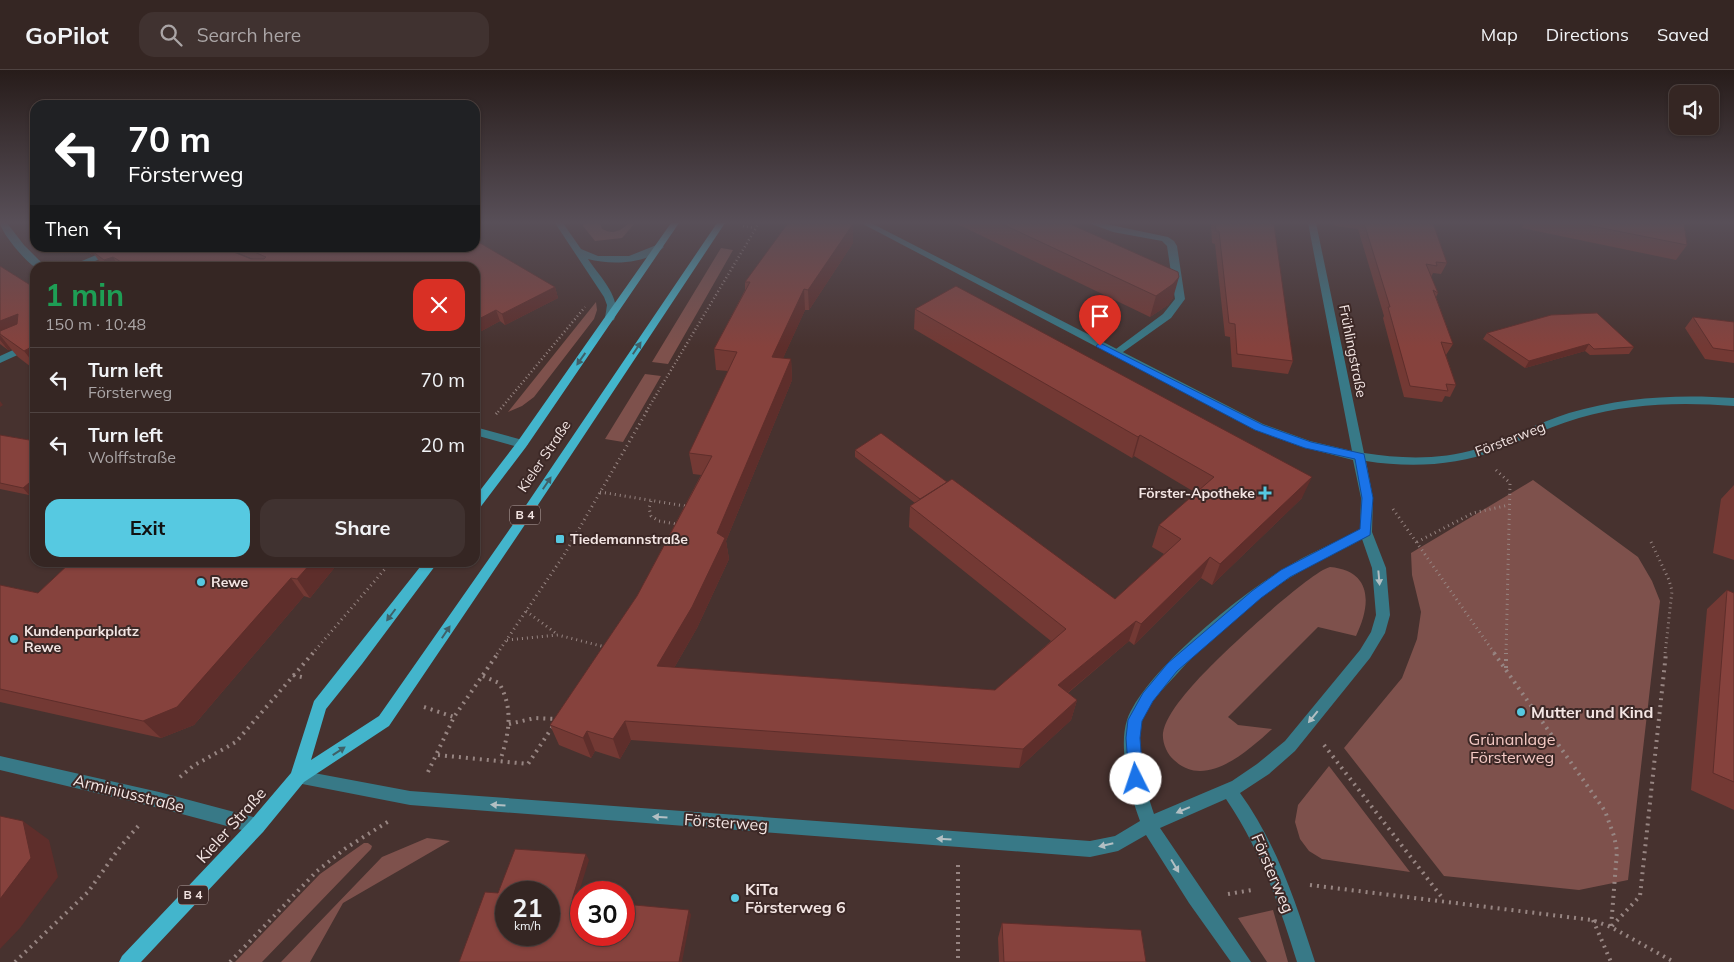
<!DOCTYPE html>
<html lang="en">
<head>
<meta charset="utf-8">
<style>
  body { margin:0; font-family:Mulish,sans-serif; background:#403230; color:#f1f3f6; height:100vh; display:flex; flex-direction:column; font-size:19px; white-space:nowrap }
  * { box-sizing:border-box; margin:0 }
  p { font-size:16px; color:#aaa5a6 }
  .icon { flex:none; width:28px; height:28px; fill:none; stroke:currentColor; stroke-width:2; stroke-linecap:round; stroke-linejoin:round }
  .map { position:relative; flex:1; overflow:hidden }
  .sheet { position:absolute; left:30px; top:192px; width:450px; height:305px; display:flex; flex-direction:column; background:#352623; border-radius:15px; box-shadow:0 1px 4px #0004,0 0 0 1px #4f4341 }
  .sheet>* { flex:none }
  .hud { position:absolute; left:30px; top:30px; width:450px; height:152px; border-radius:15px; box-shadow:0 1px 4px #0004,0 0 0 1px #4f4341; background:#202124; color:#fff; overflow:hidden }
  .tools { position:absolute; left:1669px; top:15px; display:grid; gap:10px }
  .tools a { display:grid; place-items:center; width:50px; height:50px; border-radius:10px; background:#352623; box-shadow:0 1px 4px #0004,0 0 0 1px #4f4341; font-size:25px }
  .speed { position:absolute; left:495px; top:811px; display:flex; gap:10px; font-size:25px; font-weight:700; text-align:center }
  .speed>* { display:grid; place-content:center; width:65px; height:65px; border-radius:50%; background:#352623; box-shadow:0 1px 4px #0004,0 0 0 1px #4f4341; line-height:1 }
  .speed small { font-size:12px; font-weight:400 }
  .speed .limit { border:8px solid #d22; background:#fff; color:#111 }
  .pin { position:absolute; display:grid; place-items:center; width:42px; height:42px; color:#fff; margin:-51px -21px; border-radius:50% 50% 50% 0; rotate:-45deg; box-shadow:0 0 5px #0007 }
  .pin .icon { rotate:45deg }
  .me { position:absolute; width:55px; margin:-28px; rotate:356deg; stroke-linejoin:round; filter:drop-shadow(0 0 4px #0008) }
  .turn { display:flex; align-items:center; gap:18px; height:105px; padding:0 15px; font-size:22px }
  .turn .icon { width:65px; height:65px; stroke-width:2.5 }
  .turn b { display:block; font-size:35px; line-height:42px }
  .then { display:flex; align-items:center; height:48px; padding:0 15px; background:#0003; gap:10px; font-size:19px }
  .round { display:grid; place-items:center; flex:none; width:52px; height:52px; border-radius:15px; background:#403230 }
  .headline { display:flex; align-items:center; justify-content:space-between; height:85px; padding:0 15px }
  h1 { font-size:30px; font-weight:700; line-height:38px; color:#1e9e55 }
  .cta { display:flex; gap:10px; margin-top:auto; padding:10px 15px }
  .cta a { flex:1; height:58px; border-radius:15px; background:#56c9e1; color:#111; font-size:20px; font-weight:700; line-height:58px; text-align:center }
  .cta a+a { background:#403230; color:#f1f3f6 }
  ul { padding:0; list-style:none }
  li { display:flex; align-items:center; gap:15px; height:65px; padding:0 15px; border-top:1px solid #4f4341 }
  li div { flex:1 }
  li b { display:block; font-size:19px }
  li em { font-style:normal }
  header { display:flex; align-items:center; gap:30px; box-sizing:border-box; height:70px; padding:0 25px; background:#352623; border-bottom:1px solid #4f4341 }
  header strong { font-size:24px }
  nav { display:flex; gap:28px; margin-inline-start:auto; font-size:18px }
  .search { width:350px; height:45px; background:#403230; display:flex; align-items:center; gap:12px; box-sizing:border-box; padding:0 18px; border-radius:15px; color:#aaa5a6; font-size:19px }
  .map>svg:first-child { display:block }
</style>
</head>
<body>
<header>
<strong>GoPilot</strong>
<div class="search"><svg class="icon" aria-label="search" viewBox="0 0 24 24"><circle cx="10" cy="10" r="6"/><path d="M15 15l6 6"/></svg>Search here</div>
<nav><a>Map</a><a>Directions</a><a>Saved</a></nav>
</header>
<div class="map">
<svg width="1734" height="892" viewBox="0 0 1734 892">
  <rect width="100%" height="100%" fill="#47322f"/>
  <path fill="#7e514c" d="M584,153h16l2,6c12,6 18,2 27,-6h6l-13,15 -27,3 -12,-15z
    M721,178l12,2 -65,114 -16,-2z
    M596,232l1,8 -3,9 -60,78 -12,9 -14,6z
    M645,304l16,2 -38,66 -18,-3z
    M1533,410l105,77 14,24 8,20 -32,279 -49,10 -135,-14 -100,-128 58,-70 15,-39 4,-27 -9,-37 -1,-22z
    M1330,497c43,4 41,38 26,69l-38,-9 -90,90 10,8 34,4c-24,22 -67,61 -98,31 -7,-6 -12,-18 -11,-27 3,-20 31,-50 46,-65 18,-19 101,-96 121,-101z
    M1329,696l81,106 -88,-13 -13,-8 -9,-12 -5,-17 3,-17z
    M427,768l23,3 -107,62 -33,59h-29l101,-105z
    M364,773h4l4,3 -1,3 -109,113h-27l85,-88z
    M1273,840l15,52h-21l-29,-44z"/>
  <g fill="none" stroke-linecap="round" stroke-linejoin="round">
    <path stroke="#978582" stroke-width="2.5" stroke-dasharray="1 3" stroke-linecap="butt" d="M743,156l12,2
      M498,342l87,-105
      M646,342l113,-189"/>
    <path stroke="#978582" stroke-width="3" stroke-dasharray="1 4" stroke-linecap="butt" d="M496,344l3,-3
      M1496,400l14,13 -4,171
      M600,422l85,14 -1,3
      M651,431l-2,7 2,8 8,5 17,3
      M1393,439l102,145
      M1417,472l56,-29 36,-8
      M1651,472l18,38 3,11 -7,63
      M526,541l31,23
      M507,570l51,-5 47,12
      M312,584l79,-92
      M497,584l67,-99 83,-144"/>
    <path stroke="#978582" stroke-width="4" stroke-dasharray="2 5" stroke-linecap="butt" d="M1494,583l111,158 9,25 3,15 -6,76
      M1506,598v-15
      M293,605l13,3
      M483,606l16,7c15,26 10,51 1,78
      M424,637l30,10
      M509,654l26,-6 22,1
      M1324,675l120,155
      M438,685l90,9 25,-38
      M428,702l26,-55 44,-64
      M180,707l13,-11 43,-24 77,-89
      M958,795v97
      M1310,815l282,35 19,7 63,35
      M1228,824l24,-4
      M1593,850l18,42
      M1612,856l28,-30 26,-243
      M15,892l73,-70 32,-45 20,-23
      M230,892l87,-91 29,-23 43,-27"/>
    <path fill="#387987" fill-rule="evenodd" d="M1089,153h12l67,14 6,4 3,5 8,53 -14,19 -55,39 -5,-3 1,-2 51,-38 12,-15 -8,-53 -5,-5 -49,-9z
      M113,178h12l-46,20h-14z
      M35,270v7l-35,16v-7z"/>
    <path fill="#387987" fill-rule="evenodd" d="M0,153h7l17,22 23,23c-3,0 -8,0 -12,-1 -10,-6 -33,-33 -35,-44z
      M555,153h8l18,26 17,7h31l30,-12 5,3c-19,18 -54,18 -76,12 11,17 35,39 26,61l-4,1 -5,-3 2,-13 -3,-8z
      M861,153h10l392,201 47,17 42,10 -44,-228h8l48,230c37,6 77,7 113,-4 31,-10 60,-26 92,-36 54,-16 109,-19 165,-15v8c-52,-4 -104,-3 -155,12 -28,8 -54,21 -82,32 -42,16 -87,18 -131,11l7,37 -1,34 14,36 4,47 -5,18 -15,25 -75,93 -26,23 -29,19c37,51 56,110 75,169h-18c-18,-58 -37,-113 -71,-163l-66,29 91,134h-20l-42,-59 -43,-68 -28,16 -28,6 -680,-52 -118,-23 -2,-5 2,-5 6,-2 112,21 680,50 25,-5 25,-15c-10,-27 -22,-73 -13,-101 16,-46 112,-125 155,-150 25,-16 52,-27 78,-40l1,-32 -8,-38 -51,-13 -47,-17zM1362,469l10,29 4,47 -5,17 -11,18 -75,91 -28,23 -25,17 -78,33c-9,-27 -21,-65 -12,-93 6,-18 22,-33 34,-46 33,-37 73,-72 115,-98 23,-14 48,-25 71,-38z
      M475,357l51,14 2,3 -6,4 -47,-13z
      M0,686l159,36 98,26 6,2 2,6 -2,6 -6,2 -98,-26 -159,-38z"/>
    <path fill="#43b5cc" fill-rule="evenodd" d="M671,153h8l-153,224 -47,62 -4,1v-13l43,-56z
      M717,153h8l-203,306 -133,197 -85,56 -41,50 -122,130h-22l3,-6 129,-136 40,-47 23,-72 110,-139h14l-76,102 -36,45 -15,51 68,-44 135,-193z"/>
  </g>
  <path fill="#733934" d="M955,153h113l105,75 -5,7 -18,12z
    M1211,153h59l23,138 -5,13 -56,-7 -2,-30 -5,-1 -10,-92 -3,-1z
    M1334,153h99l14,40 -6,11 -8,-1 -2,4 7,16 -2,4 17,47 -7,11 10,30 -6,12 -5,-1 -3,6 -38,-5 -21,-79 1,-2 -26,-87 -23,-3z
    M1523,153h161l3,22 -11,15 -154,-32z
    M853,173l-44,67h-4l-22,48 8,1 1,21 -66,161 3,18 -32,69 -23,40 321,22 56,-49 -142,-114 1,-21 5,-3 -60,-46v-7l92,32 168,117 49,-45 -12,-7 7,-22 37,-32 -62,-37 -2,2 -218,-129 1,-20 387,189 -90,87 -11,-7 -67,67 -5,-4 -61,52 9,7 -6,20 -52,48 -388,-28 -11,19 -25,-8 -4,7 -32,-13 -9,-20 87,-129 64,-121 -8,-1 -4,-21 39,-82 -12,-1 -2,-21 31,-59v-8z
    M82,178h142l27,11h2l-26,-11h248l80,39 3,11 -53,27 -5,-4 -24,13 -1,-1v-65h-368l-8,-7 -5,-7 -2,1z
    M0,196l35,22v82l-17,-13 -7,-8 -3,1 -8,-6z
    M1693,247l41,5v41l-29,-4 -20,-31z
    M1487,263l147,14 -5,7 -39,1 -5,-4 -60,17 -42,-29z
    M0,365l35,6v49l-6,5 -29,-6z
    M1734,415v75l-21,-7 8,-54z
    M71,492h268l-29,36 -6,-2 -110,129 -33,13 -161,-36v-117l38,8z
    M1727,520l7,3v217l-43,-20 16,-181z
    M1002,853l144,39h-147l-1,-24z"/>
  <path fill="#5e2e2b" d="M853,154v19l-44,67 -1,-20z
    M87,178h22l-17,3 2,3 -2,1z
    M113,187l7,11h-11l-5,-8z
    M1179,207l-6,21 -5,7 -18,12 6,-21z
    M555,217l3,11 -53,27 -3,-11z
    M804,219l1,21 -31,68 -2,-21z
    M496,240l4,11 -24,13 -1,-3v-10z
    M18,244v32l-18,-12v-13z
    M0,265l11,14 -3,1 -8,-10z
    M1589,274l-4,7 -60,17 4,-7z
    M35,275v20l-11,-14z
    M791,289l1,21 -66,161 3,18 -32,69 -34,59 -6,-21 60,-133z
    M0,331l3,4 -3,2z
    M1140,365l-6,21 -2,2 6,-21z
    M1312,407l-10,21 -90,87 8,-21z
    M35,408v12l-6,5 -6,-7z
    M1210,487l-9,21 -67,67 7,-21z
    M312,492h27l-29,36 -13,-19z
    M291,508l13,18 -110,129 -33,13 -18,-17z
    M1136,551l-7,20 -76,64 5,-20z
    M1077,630l-6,20 -52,48 4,-19z
    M625,651l6,19 -11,19 -7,-20z
    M587,661l8,20 -4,7 -8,-20z
    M23,751l26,19 9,37 -38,51 -20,21v-50z
    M586,784l3,6 -14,45 -3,-5z
    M689,840l2,5 -9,47h-3z"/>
  <path fill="#86423d" stroke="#5e2e2b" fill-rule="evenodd" d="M788,153h57l8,1 -45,66 -4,-1 -32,68 19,2 -74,174 8,5 -33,69 -35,59 338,24 71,-61 -156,-123 42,-27 163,120 66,-60 -22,-14 55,-48 -74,-42 -2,2 -223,-128 41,-23 356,191 -92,87 -10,-7 -69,67 -5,-3 -78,64 19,15 -54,49 -398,-28 -12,18 -26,-8 -4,7 -33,-13 87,-129 75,-140 -23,-3 48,-101 -23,-3 36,-67h-5z
    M1000,153h68l110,49 1,5 -6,7 -17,12z
    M1215,153h55l4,1 19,137 -56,-7 -2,-30 -6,-1 -10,-92h-3z
    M1364,153h69l14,40 -11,-1 1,4 -11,-2 12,29 -5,-3 20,54 -12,-2 15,43 -10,-1 2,7 -38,-5 -22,-79h2z
    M1577,153h107l3,22z
    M475,170l80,47 -53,27 -6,-4 -21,11v-53h-344l-18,-11 -9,3 -12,-9 7,-3h125l27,11h13l2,-2 -21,-9h230z
    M0,196l35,22v57l-11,6 -24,-17v-3l17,-7 1,-10 -18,7z
    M1597,243l37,34 -40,2 -5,-5 -60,17 -42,-28 64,-18z
    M1693,247l41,5v29l-21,-3z
    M881,363l66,49 -27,17 -65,-49z
    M0,365l35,6v37l-12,10 -23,-5z
    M71,492h241l-15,17 -6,-1 -114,129 -34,14 -143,-32v-104l38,8z
    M1727,520l7,3v189l-21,-9z
    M0,746l23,5 8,37 -31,41z
    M515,779l71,5 -14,46 9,1v34h43v-31l65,6 -10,52h-220l26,-70 13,1zM506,822h43v43h-43z
    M1002,853l139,7 5,32h-142z"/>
  <defs><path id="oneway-solid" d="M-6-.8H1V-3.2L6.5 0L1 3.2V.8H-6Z" transform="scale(1.25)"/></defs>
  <g fill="#3f6068">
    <use href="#oneway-solid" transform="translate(637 278) rotate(-56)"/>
    <use href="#oneway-solid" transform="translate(581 289) rotate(125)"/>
    <use href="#oneway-solid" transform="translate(547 413) rotate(-56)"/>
    <use href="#oneway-solid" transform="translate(391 545) rotate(127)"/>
    <use href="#oneway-solid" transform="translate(446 562) rotate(-56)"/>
    <use href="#oneway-solid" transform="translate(339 681) rotate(-33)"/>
  </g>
  <g fill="#b2bfc3">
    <use href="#oneway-solid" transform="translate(1379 508) rotate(85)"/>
    <use href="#oneway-solid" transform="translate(1313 647) rotate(129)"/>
    <use href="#oneway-solid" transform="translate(498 735) rotate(-176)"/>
    <use href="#oneway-solid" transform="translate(1183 740) rotate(157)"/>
    <use href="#oneway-solid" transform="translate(660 747) rotate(-176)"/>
    <use href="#oneway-solid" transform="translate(944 769) rotate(-176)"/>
    <use href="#oneway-solid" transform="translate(1106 775) rotate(167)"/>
    <use href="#oneway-solid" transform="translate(1175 796) rotate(59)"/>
  </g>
  <linearGradient id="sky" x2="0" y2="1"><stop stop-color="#271c1a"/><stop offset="0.55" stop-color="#584f58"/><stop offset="1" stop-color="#584f58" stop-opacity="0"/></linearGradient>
  <rect width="1734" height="277" fill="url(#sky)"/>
  <path fill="#1a73e8" stroke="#114b97" d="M1100,273l163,82 48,17 53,12 9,44 -3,37 -80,42 -29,21 -84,73 -24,30 -11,20 -2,17 3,41 -2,5 -5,2 -5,-2 -2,-5 -3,-41 2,-18 15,-27 25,-30 84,-72 29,-21 79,-41 2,-31 -7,-39 -50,-11 -50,-18 -158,-83 -1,-1z"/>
  <g fill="#56c9e1" stroke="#3c2826" stroke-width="2">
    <path d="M1262.5 415.5h5v5h5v5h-5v5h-5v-5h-5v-5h5z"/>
    <rect x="555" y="464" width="10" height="10" rx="2.5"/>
    <circle cx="201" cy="512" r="5"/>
    <circle cx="14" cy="569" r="5"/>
    <circle cx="1521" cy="642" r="5"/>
    <circle cx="735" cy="828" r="5"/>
  </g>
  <g text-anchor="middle" stroke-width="4" stroke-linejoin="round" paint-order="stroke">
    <g fill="#3c2826" stroke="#bcacaa" stroke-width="1">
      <rect x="510" y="435.5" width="30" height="19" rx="4"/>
      <rect x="178" y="815.5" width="30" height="19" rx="4"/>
    </g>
    <g font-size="12" font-weight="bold" fill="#f3e5e3">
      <text x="525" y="449">B 4</text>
      <text x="193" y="829">B 4</text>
    </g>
    <g font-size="14" fill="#f3e5e3" stroke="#3c2826">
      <text transform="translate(1353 281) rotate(79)" y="5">Frühlingstraße</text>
      <text transform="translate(1510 369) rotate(-21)" y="5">Försterweg</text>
      <text transform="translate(544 386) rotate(-56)" y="5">Kieler Straße</text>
    </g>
    <g font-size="14" font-weight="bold" fill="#f3e5e3" stroke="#3c2826" text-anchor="start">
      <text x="1255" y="428" text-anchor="end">Förster-Apotheke</text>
      <text x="570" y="474">Tiedemannstraße</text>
      <text x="211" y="517">Rewe</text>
      <text x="24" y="566">Kundenparkplatz<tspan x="24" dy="16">Rewe</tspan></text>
    </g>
    <g font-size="16" font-weight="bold" fill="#f3e5e3" stroke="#3c2826" text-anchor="start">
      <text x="1531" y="648">Mutter und Kind</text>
      <text x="745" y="825">KiTa<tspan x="745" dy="18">Försterweg 6</tspan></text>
    </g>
    <g font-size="16" fill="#f4c9c4" stroke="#3c2826">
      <text x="1512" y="675">Grünanlage<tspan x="1512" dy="18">Försterweg</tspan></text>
    </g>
    <g font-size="16" fill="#f3e5e3" stroke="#3c2826">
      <text transform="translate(129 723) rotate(14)" y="6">Arminiusstraße</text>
      <text transform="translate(726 752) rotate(4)" y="6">Försterweg</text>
      <text transform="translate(231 755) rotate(-48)" y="6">Kieler Straße</text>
      <text transform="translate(1273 803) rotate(67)" y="6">Försterweg</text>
    </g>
  </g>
</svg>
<div class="tools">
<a><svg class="icon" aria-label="sound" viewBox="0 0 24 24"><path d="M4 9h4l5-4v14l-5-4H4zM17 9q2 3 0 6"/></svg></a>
</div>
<div class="speed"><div>21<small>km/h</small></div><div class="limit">30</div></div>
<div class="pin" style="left:1100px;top:276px;background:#d93025"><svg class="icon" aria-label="arrive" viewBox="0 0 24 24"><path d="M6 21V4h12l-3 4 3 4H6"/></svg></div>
<svg class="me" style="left:1136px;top:709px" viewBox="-20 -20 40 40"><circle r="19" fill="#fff"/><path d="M0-13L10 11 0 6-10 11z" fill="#1a73e8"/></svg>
<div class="hud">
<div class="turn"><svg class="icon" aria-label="left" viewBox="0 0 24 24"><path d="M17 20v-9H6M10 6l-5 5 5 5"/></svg><div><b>70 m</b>Försterweg</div></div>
<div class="then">Then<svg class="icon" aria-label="left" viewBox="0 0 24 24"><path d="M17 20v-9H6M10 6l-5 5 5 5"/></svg></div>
</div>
<section class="sheet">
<div class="headline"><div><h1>1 min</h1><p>150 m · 10:48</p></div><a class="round" style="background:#d93025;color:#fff"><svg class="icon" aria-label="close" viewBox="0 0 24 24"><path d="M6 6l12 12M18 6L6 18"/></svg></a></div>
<ul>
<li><svg class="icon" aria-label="left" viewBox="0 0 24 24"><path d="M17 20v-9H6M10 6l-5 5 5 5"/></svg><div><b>Turn left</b><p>Försterweg</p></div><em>70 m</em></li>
<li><svg class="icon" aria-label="left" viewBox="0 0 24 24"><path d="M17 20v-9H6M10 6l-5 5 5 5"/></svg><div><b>Turn left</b><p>Wolffstraße</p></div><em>20 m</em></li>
</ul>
<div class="cta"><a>Exit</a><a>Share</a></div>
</section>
</div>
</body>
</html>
